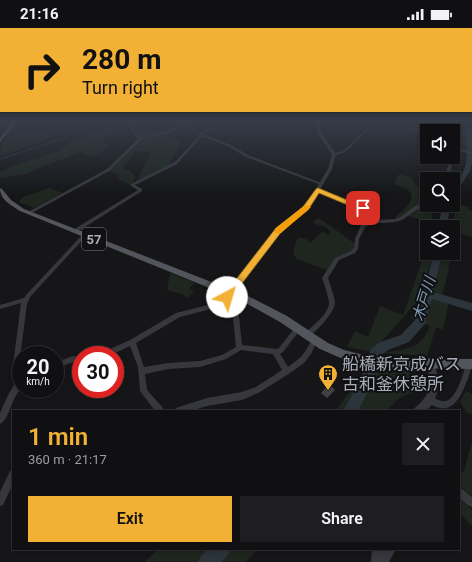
<!DOCTYPE html>
<html lang="en">
<head>
<meta charset="utf-8">
<style>
  body { margin:0; font-family:Roboto,"Noto Sans JP",sans-serif; background:#1e1e20; color:#f1f3f6; height:100vh; display:flex; flex-direction:column; font-size:15px; white-space:nowrap }
  * { box-sizing:border-box; margin:0 }
  p { font-size:13px; color:#9c9d9f }
  .icon { flex:none; width:22px; height:22px; fill:none; stroke:currentColor; stroke-width:2; stroke-linecap:round; stroke-linejoin:round }
  .map { position:relative; flex:1; overflow:hidden }
  .side { position:absolute; left:12px; top:382px; width:448px; height:140px; display:flex; flex-direction:column; background:#101012; border-radius:0px; box-shadow:0 2px 6px #0003,0 0 0 1px #303032 }
  .side>* { flex:none }
  .guide { position:absolute; left:0px; top:0px; width:472px; height:84px; box-shadow:0 2px 6px #0003,0 0 0 1px #303032; background:#f2b134; color:#111; overflow:hidden }
  .fabs { position:absolute; left:420px; top:96px; display:grid; gap:8px }
  .fabs a { display:grid; place-items:center; width:40px; height:40px; border-radius:0px; background:#101012; box-shadow:0 2px 6px #0003,0 0 0 1px #303032; font-size:20px }
  .speed { position:absolute; left:12px; top:318px; display:flex; gap:8px; font-size:20px; font-weight:700; text-align:center }
  .speed>* { display:grid; place-content:center; width:52px; height:52px; border-radius:50%; background:#101012; box-shadow:0 2px 6px #0003,0 0 0 1px #303032; line-height:1 }
  .speed small { font-size:10px; font-weight:400 }
  .speed .limit { border:6px solid #d22; background:#fff; color:#111 }
  .pin { position:absolute; display:grid; place-items:center; width:34px; height:34px; color:#fff; margin:-17px; border-radius:8px; box-shadow:0 2px 6px #0006 }
  .me { position:absolute; width:44px; margin:-22px; rotate:39deg; stroke-linejoin:round; filter:drop-shadow(0 0 3px #0008) }
  .turn { display:flex; align-items:center; gap:14px; height:84px; padding:0 16px; font-size:18px }
  .turn .icon { width:52px; height:52px; stroke-width:2.5 }
  .turn b { display:block; font-size:28px; line-height:34px }
  .round { display:grid; place-items:center; flex:none; width:42px; height:42px; border-radius:0px; background:#1e1e20 }
  .overview { display:flex; align-items:center; justify-content:space-between; height:68px; padding:0 16px }
  h1 { font-size:24px; font-weight:600; line-height:30px; color:#f2b134 }
  .cta { display:flex; gap:8px; margin-top:auto; padding:8px 16px }
  .cta a { flex:1; height:46px; border-radius:0px; background:#f2b134; color:#111; font-size:16px; font-weight:600; line-height:46px; text-align:center }
  .cta a+a { background:#1e1e20; color:#f1f3f6 }
  .status { display:flex; justify-content:space-between; align-items:center; height:28px; padding:0 20px; background:#101012; direction:ltr }
  .status svg { height:11px; fill:currentColor }
  .map>svg:first-child { display:block }
</style>
</head>
<body>
<div class="status"><b>21:16</b><svg viewBox="0 0 49 12"><path d="M0 12V9h3v3zM5 12V6h3v6zM10 12V3h3v9zM15 12V0h3v12zM26 1h20v11H26zM47 4h2v5h-2z"/></svg></div>
<div class="map">
<svg width="472" height="534" viewBox="0 0 472 534">
  <rect width="100%" height="100%" fill="#161618"/>
  <path fill="#1e261f" d="M124,92h47l-11,8 10,4 -2,5 6,1 7,5 -12,22 -33,17 15,-30 -16,-1 -12,16 3,3h4l5,7 -3,9 -12,-6 -3,-6 -9,-3 32,-31c-1,-3 -3,-7 -6,-9 -7,-5 -26,5 -32,9l3,2 -1,2h5l-6,7 -12,6 -10,-5 -42,16 -13,6 -26,4v-5l11,-7 48,-15 9,-7z
    M469,93l3,1v4l-3,3v23l-11,-3 -2,-11 6,-5 -1,-3z
    M64,98h4l-8,7 -52,21 -8,1c0,-26 24,-22 42,-24 7,0 15,-4 22,-5z
    M399,146l13,4 5,8 10,7c-4,3 -3,5 -6,8 -5,7 -17,14 -25,18v-3c17,-13 25,-25 -2,-32z
    M49,160l14,5 -29,15 -15,-6 4,-5z
    M427,169v8h8l-2,4 -2,14 -23,-7 18,-16z
    M459,176l9,3 1,3 3,1v26l-15,-5 -4,18 -1,-29z
    M319,190l35,25 1,4 -3,5 -16,6 -9,12 -31,-11 -3,-8 5,-14 8,2 4,4 12,-11 7,3 1,-3c-4,-9 -12,-5 -18,-10z
    M426,214l1,11h7l-16,48 -46,51 -25,-5 8,-16 13,6 12,-31 23,9 18,-51z
    M439,225h11l-2,20 -6,23 -15,-4z
    M170,245l25,10 -6,5 5,3 -7,7 -5,-4 -15,-4z
    M426,266l23,8 -6,28 -7,-3 -9,29 -44,-3c22,-4 39,-4 47,-27l-20,-8 15,-14z
    M366,340l40,2 19,14c-5,9 -13,8 -22,12 -7,3 -11,9 -15,15h-53l18,-23z
    M466,363l6,3v20l-6,-2 -6,-11z
    M472,414v54l-13,-10v-11l5,-4z
    M459,470l13,12v16l-13,-13z
    M158,521h51l-11,13h-53z
    M221,521h37l-12,13h-36z"/>
  <g fill="none" stroke-linecap="round" stroke-linejoin="round">
    <path stroke="#2c353c" stroke-width="1" d="M0,131l64,-21 39,-18"/>
    <path fill="#2c353c" fill-rule="evenodd" d="M470,98h2v38l-2,7 -15,23 -2,1c0,-12 9,-17 12,-28 3,-12 2,-26 2,-38z
      M443,177h8l-5,22h-8z
      M434,225h8l-9,39 39,11v8l-40,-12 -7,25 -16,18 -21,8 -8,6 -9,30 -13,25h-15l16,-28 12,-34 9,-7 21,-7 15,-16z
      M208,521h23l-3,6 -7,7h-23l3,-6z"/>
  </g>
  <path fill="#404145" d="M329,356l6,6 -8,8 -6,-5z"/>
  <g fill="none" stroke-linecap="round" stroke-linejoin="round">
    <path fill="#37383d" fill-rule="evenodd" d="M57,92h12l-57,7 -1,-1z
      M123,92h3l8,6v5l7,7 10,-4 15,-2 20,-12h4l-4,3 14,10 26,-13h4l-27,14 30,12 15,9 76,29 -3,1 -75,-28 -15,-9 -29,-12 -25,28 -42,21 7,4v2l-65,41h-4v-2l65,-40 -7,-4v-2l44,-22 25,-27 -16,-11 -16,10 -17,2 -10,4 -32,31 -79,43h-2v-2l79,-43 31,-30 -6,-8v-4z
      M329,92h5l-15,5 -1,-1z
      M379,92h6l-1,1 43,10v2l-45,-11c-6,4 -13,8 -19,12 -10,9 -15,21 -30,21v-2c15,-1 17,-10 28,-19 5,-5 12,-9 18,-12z
      M413,92h5l14,6 -2,1z
      M453,92h3l5,7 1,6 -6,4 2,12 14,3v2l-14,-3 -5,3v-2l2,-2 -1,-13 6,-4 -1,-6z
      M466,92h6v2z
      M446,129h4l3,5 -5,17h-4l5,-17z
      M317,161h2l42,17 17,14 17,-1 5,-2 21,-15 2,-5 4,-3c0,8 -3,10 -9,15 -5,3 -11,8 -16,11 -12,5 -25,0 -37,7l-6,12 -1,10 -3,4 -16,7 -11,18c2,7 6,17 7,24 0,11 -18,28 -26,35l-2,1 -2,-1 -1,-2 1,-2c7,-6 24,-20 24,-30 0,-4 -5,-20 -7,-25l13,-20 16,-7 3,-3 1,-9 6,-14 5,-2 8,-3 -15,-12 -42,-17z
      M83,206h4v1l-57,62 -3,7 -9,69 3,9v7c-10,9 -11,30 -21,35v-11l8,-18 6,-10 -2,-12 9,-70 -21,6v-4l24,-7 2,-3z
      M231,262l3,2 -1,1 -10,11 15,10 1,2 3,29 35,4 2,-1 17,-22 2,-1 2,1 1,2 -1,2 -17,22 -3,2 8,13c14,-10 16,-12 24,-28l2,-1 2,1 1,2 -6,13 -7,9 -14,10 -1,1 -2,1 -27,17 -18,8 -35,6 -17,5h-15l1,-3 3,-1 28,-9 35,-6 14,-5 26,-17 -9,-16 -32,-4 -15,9 -26,8 -32,2 -23,5 2,16 16,18 1,3h-9l-15,-20 -2,-24 -8,-21 -19,9h-15l1,-2 11,-3 22,-10 46,-27 40,-10 13,-12zM219,279l14,10 3,30 -14,8 -22,6 -32,2 -24,4 -8,-24 44,-26z
      M81,327v6l-11,2 -15,6v-6l15,-6z
      M469,333l2,1c1,6 -2,15 -5,21 -4,12 -12,28 -27,25 -4,-1 -8,-4 -12,-5l-1,-3 1,-3 3,-1c5,2 10,6 16,5 11,-3 17,-27 20,-37l1,-2z
      M13,442v14l-10,21 -3,1v-14l10,-21z
      M459,460l3,1 10,8v10l-3,-1 -10,-8z
      M385,521h11l-7,13h-11z"/>
    <path fill="#37383d" fill-rule="evenodd" d="M316,92h4l2,14 14,20 -4,15 -22,38 -29,24 -48,63h-4l-1,-2 1,-2 48,-61 29,-24 22,-36 4,-15 -14,-20z
      M13,95l1,2 -14,2v-2z
      M430,332l3,1c6,14 8,29 -1,43 -1,2 -4,5 -6,7 -3,1 -9,0 -13,0 2,-5 6,-6 9,-10 11,-11 8,-24 4,-37l1,-3z
      M372,521h12l-1,13h-12z"/>
    <path fill="#53555c" fill-rule="evenodd" d="M14,92h5l-19,22v-4z
      M0,160l2,1 9,11 13,9 226,88 37,19 41,27 16,7 16,4 38,4 74,1v10l-74,-1 -38,-5 -17,-4 -23,-10 -40,-27 -36,-20 -224,-91c-9,-6 -20,-11 -20,-23z"/>
  </g>
  <linearGradient id="sky" x2="0" y2="1"><stop stop-color="#0c0c0d"/><stop offset="0.55" stop-color="#363c48"/><stop offset="1" stop-color="#363c48" stop-opacity="0"/></linearGradient>
  <rect width="472" height="167" fill="url(#sky)"/>
  <path fill="#f2b134" stroke="#9d7322" d="M318,160l48,20 -6,2 -41,-17 -11,17 -26,21 -52,68h-6l-2,-2 2,-2 52,-67 27,-21 13,-18z"/>
  <path fill="#f59e0b" d="M305,177l6,2 -30,26h-6v-4z"/>
  <defs>
    <g id="building-pin" transform="scale(1)"><path d="M0 17L-7.5 6A9.5 9.5 0 1 1 7.5 6Z" fill="#f2b134" stroke="#111113"/><path d="M-4-6H4V6H1V3H-1V6H-4ZM-2.5-4.3h1.7v1.8h-1.7ZM.8-4.3h1.7v1.8H.8ZM-2.5-1h1.7V.8h-1.7ZM.8-1h1.7V.8H.8Z" fill="#111"/></g>
  </defs>
  <g fill-rule="evenodd">
    <use href="#building-pin" x="328" y="346"/>
  </g>
  <g text-anchor="middle" stroke-width="4" stroke-linejoin="round" paint-order="stroke">
    <rect fill="#111113" stroke="#7b7e86" stroke-width="1" x="82" y="200" width="24" height="22" rx="3"/>
    <g font-size="13" font-weight="bold" fill="#a8adb8">
      <text x="94" y="216">57</text>
    </g>
    <g font-size="15" font-style="italic" fill="#7f9bb3" stroke="#111113">
      <text transform="translate(424 271) rotate(-73)" y="5">木戸川</text>
    </g>
    <g font-size="17" fill="#a8adb8" stroke="#111113" text-anchor="start">
      <text x="342" y="342">船橋新京成バス<tspan x="342" dy="20">古和釜休憩所</tspan></text>
    </g>
  </g>
</svg>
<div class="fabs">
<a><svg class="icon" aria-label="sound" viewBox="0 0 24 24"><path d="M4 9h4l5-4v14l-5-4H4zM17 9q2 3 0 6"/></svg></a>
<a><svg class="icon" aria-label="search" viewBox="0 0 24 24"><circle cx="10" cy="10" r="6"/><path d="M15 15l6 6"/></svg></a>
<a><svg class="icon" aria-label="layers" viewBox="0 0 24 24"><path d="M12 4l9 5-9 5-9-5zM3 14l9 5 9-5"/></svg></a>
</div>
<div class="speed"><div>20<small>km/h</small></div><div class="limit">30</div></div>
<div class="pin" style="left:363px;top:180px;background:#d93025"><svg class="icon" aria-label="arrive" viewBox="0 0 24 24"><path d="M6 21V4h12l-3 4 3 4H6"/></svg></div>
<svg class="me" style="left:227px;top:269px" viewBox="-20 -20 40 40"><circle r="19" fill="#fff"/><path d="M0-13L10 11 0 6-10 11z" fill="#f2b134"/></svg>
<div class="guide">
<div class="turn"><svg class="icon" aria-label="right" viewBox="0 0 24 24"><path d="M7 20v-9h11M14 6l5 5-5 5"/></svg><div><b>280 m</b>Turn right</div></div>
</div>
<section class="side">
<div class="overview"><div><h1>1 min</h1><p>360 m · 21:17</p></div><a class="round"><svg class="icon" aria-label="close" viewBox="0 0 24 24"><path d="M6 6l12 12M18 6L6 18"/></svg></a></div>
<div class="cta"><a>Exit</a><a>Share</a></div>
</section>
</div>
</body>
</html>
